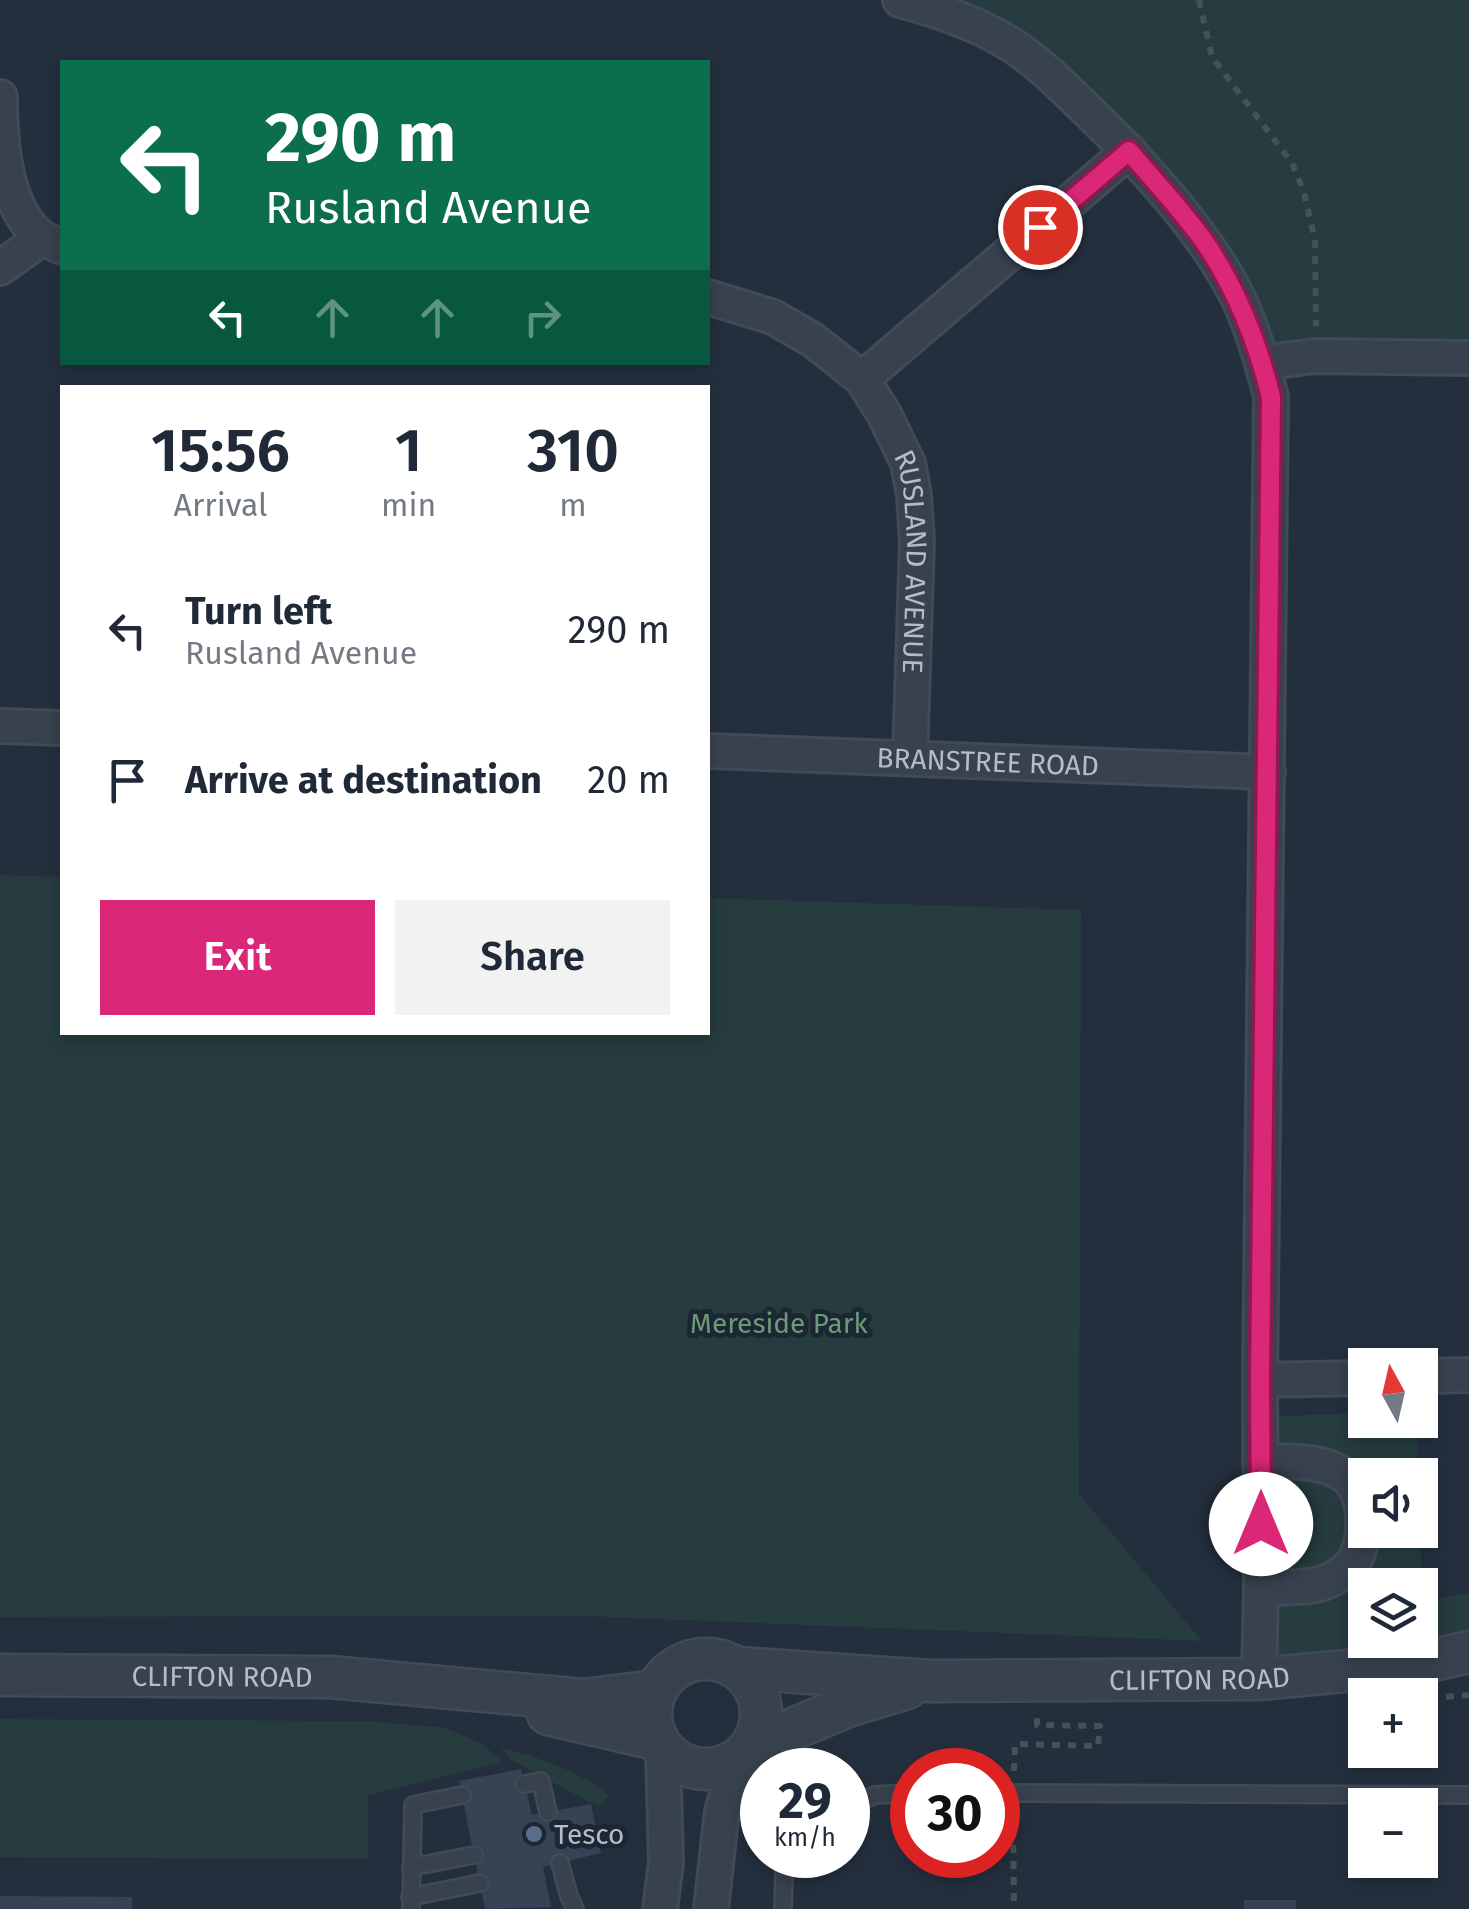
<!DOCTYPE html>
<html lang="en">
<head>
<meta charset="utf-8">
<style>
  body { margin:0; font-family:"Fira Sans",sans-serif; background:#f2f2f3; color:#1f2937; height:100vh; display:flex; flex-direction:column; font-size:38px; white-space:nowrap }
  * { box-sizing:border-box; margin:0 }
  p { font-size:32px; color:#747a83 }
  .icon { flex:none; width:55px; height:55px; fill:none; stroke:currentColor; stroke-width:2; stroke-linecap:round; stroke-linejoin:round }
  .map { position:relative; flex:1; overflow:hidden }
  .details { position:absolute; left:60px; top:385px; width:650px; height:650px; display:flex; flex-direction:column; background:#fff; border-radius:0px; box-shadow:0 5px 15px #0003 }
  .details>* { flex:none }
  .guide { position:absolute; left:60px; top:60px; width:650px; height:305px; border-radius:0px; box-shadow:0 5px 15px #0003; background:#0b6e4f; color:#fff; overflow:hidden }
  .needle { width:65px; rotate:352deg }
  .controls { position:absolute; left:1348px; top:1348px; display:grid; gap:20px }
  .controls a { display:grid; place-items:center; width:90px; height:90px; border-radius:0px; background:#fff; box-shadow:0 5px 15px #0003; font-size:50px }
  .speed { position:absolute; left:740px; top:1748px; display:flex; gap:20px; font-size:50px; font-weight:700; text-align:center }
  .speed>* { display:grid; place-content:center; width:130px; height:130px; border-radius:50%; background:#fff; box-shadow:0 5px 15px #0003; line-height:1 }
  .speed small { font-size:25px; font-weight:400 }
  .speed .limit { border:15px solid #d22; background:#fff; color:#111 }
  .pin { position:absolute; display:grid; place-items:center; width:85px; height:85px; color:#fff; margin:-42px; border:5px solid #fff; border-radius:50%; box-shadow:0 2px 10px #0007 }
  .me { position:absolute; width:110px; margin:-55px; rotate:0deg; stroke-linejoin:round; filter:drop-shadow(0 0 8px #0008) }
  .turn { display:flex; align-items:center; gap:35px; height:210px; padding:0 40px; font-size:45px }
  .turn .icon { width:130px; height:130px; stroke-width:2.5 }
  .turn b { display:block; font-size:70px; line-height:85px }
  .lanes { display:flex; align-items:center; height:95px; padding:0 40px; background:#0003; justify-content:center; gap:50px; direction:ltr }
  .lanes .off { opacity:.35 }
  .eta { display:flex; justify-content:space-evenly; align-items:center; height:170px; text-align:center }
  .eta b { font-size:60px; font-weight:600; line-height:70px }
  .cta { display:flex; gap:20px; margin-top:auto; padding:20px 40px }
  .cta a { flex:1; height:115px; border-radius:0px; background:#db2777; color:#fff; font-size:40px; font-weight:600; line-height:115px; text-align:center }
  .cta a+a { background:#f2f2f3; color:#1f2937 }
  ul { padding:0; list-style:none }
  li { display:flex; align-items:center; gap:30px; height:150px; padding:0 40px }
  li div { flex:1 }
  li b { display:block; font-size:38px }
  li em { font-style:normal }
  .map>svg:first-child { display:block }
</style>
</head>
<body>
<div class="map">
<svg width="1469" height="1909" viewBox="0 0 1469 1909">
  <rect width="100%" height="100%" fill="#242f3e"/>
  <path fill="#263c3f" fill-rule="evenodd" d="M948,0h521v358l-206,5 -56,-118z
    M0,875l62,2v155h646v-134l373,12 -2,584 123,147 -618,-25 -584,1z
    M1365,1413v7h52l1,55h-53v55h54l5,70 45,-7v59l-210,27 1,-262zM1365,1585h55v55h-55z
    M0,1719l367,2 79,7 36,16 21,18 -135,33v64l-368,-2z
    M500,1747c40,11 76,22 109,48l-10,12 -88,-47z"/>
  <path fill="#364354" d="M521,1769l11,46 59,-11 10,49 -58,14 8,40 -66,2 -26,-128z
    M0,1896l132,1v12h-132z
    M1244,1900h52v9h-52z"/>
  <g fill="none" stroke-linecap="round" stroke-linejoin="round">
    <g stroke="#414a57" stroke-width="20">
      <path id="service" d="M524,1784l17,-3 7,31
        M998,1793l471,2
        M848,1807l27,-12 37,-2
        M560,1863l9,33 6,13
        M411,1867l63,-12
        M410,1897l70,-14
        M411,1909l2,-104 49,-10
        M783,1909l1,-38 5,-16"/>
    </g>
    <g stroke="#414a57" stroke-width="38">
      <g id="minor">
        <path d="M900,0c36,10 74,22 107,42 30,18 56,45 81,69 53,51 121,125 152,191 14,31 23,63 31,95l-11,983 1,208 -2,91"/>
        <path d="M0,97c0,44 4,111 41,140 6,4 15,7 21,10"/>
        <path d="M0,268l42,-30"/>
        <path id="s1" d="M708,297l65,20 40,23 49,39 22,35 24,49 6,32 3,47 -7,216"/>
        <path d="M1263,363l51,-7 155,2"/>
        <path d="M862,379l267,-228"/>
        <path d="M0,726l62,2"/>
        <path id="s2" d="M708,751l560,21"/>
        <path d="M1420,1376l49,-1"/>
        <path d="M1260,1380l105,-2"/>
        <path d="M1260,1461c28,1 60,-2 84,14 23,15 24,63 10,86 -7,10 -20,18 -31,22 -18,6 -43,4 -62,5"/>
        <path d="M660,1909l6,-46 -3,-113"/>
        <path d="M711,1909l11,-98 16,-52"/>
      </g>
    </g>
    <g stroke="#414a57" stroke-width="45">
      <g id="tertiary">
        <circle cx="706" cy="1714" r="55"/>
        <path id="s3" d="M738,1668l192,13 329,-2 152,-14 58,-13"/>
        <path id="s4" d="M0,1675l330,2 253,23 72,-9"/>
        <path d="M548,1714l108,25"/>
        <path d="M752,1746l96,-40 59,-18"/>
      </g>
    </g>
    <path stroke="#3f5557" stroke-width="6" stroke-dasharray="8 8" stroke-linecap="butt" d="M1199,0l13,57 80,106 12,29 11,49 1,85
      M1446,1697l23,-2
      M1014,1771l1,-27 83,2 2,-20 -63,-1v-9
      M1013,1813l1,96"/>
    <use href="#service" stroke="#38414e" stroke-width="15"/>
    <use href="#minor" stroke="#38414e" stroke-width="32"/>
    <use href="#tertiary" stroke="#38414e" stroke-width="40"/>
  </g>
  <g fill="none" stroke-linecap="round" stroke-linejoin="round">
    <g stroke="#8e194d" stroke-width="25">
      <path id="route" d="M1040,227l89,-76c26,31 56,62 79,96 30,46 50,97 63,150l-11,983 1,144"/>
    </g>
    <use href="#route" stroke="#db2777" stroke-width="18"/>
  </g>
  <circle fill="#5c6f8a" stroke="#1d2633" stroke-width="4" cx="534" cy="1834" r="10"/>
  <g text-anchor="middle" stroke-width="10" stroke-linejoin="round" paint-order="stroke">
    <g font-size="28" fill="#b4bcc9" stroke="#1d2633">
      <text dy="10" stroke="none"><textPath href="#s1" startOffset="372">RUSLAND AVENUE</textPath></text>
      <text dy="10" stroke="none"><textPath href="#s2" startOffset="280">BRANSTREE ROAD</textPath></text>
      <text dy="10" stroke="none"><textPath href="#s4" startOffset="222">CLIFTON ROAD</textPath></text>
      <text dy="10" stroke="none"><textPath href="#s3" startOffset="462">CLIFTON ROAD</textPath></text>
    </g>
    <g font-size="28" fill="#6b9a76" stroke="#1d2633">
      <text x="779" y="1333">Mereside Park</text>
    </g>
    <g font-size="28" fill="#b4bcc9" stroke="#1d2633" text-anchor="start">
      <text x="554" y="1844">Tesco</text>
    </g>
  </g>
</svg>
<div class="controls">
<a><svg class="needle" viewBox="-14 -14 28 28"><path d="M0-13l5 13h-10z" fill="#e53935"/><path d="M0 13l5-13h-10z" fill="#747a83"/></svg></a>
<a><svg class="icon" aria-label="sound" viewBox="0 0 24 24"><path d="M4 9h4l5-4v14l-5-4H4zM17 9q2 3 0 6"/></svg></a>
<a><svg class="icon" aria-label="layers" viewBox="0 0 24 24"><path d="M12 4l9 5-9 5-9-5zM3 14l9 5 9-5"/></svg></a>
<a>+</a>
<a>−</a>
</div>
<div class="speed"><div>29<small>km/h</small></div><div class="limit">30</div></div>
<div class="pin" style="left:1040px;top:227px;background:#d93025"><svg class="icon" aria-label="arrive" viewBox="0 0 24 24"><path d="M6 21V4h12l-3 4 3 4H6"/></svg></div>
<svg class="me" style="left:1261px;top:1524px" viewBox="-20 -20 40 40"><circle r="19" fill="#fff"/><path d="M0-13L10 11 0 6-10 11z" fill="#db2777"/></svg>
<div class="guide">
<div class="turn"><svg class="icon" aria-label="left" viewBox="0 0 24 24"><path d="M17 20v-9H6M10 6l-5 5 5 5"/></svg><div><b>290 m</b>Rusland Avenue</div></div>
<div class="lanes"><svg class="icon" aria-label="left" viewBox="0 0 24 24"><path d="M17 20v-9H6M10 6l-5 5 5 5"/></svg><svg class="icon off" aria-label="ahead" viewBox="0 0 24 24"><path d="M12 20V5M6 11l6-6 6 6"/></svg><svg class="icon off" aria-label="ahead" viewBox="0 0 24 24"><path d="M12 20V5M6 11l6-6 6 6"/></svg><svg class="icon off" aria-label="right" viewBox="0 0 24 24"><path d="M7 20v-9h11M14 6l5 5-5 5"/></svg></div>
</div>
<section class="details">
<div class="eta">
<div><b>15:56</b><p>Arrival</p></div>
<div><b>1</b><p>min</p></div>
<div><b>310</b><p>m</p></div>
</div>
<ul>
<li><svg class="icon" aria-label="left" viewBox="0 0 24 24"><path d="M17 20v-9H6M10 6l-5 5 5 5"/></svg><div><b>Turn left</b><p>Rusland Avenue</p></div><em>290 m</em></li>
<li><svg class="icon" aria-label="arrive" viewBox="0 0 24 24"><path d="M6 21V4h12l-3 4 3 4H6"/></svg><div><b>Arrive at destination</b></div><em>20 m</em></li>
</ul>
<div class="cta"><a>Exit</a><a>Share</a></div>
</section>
</div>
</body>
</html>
